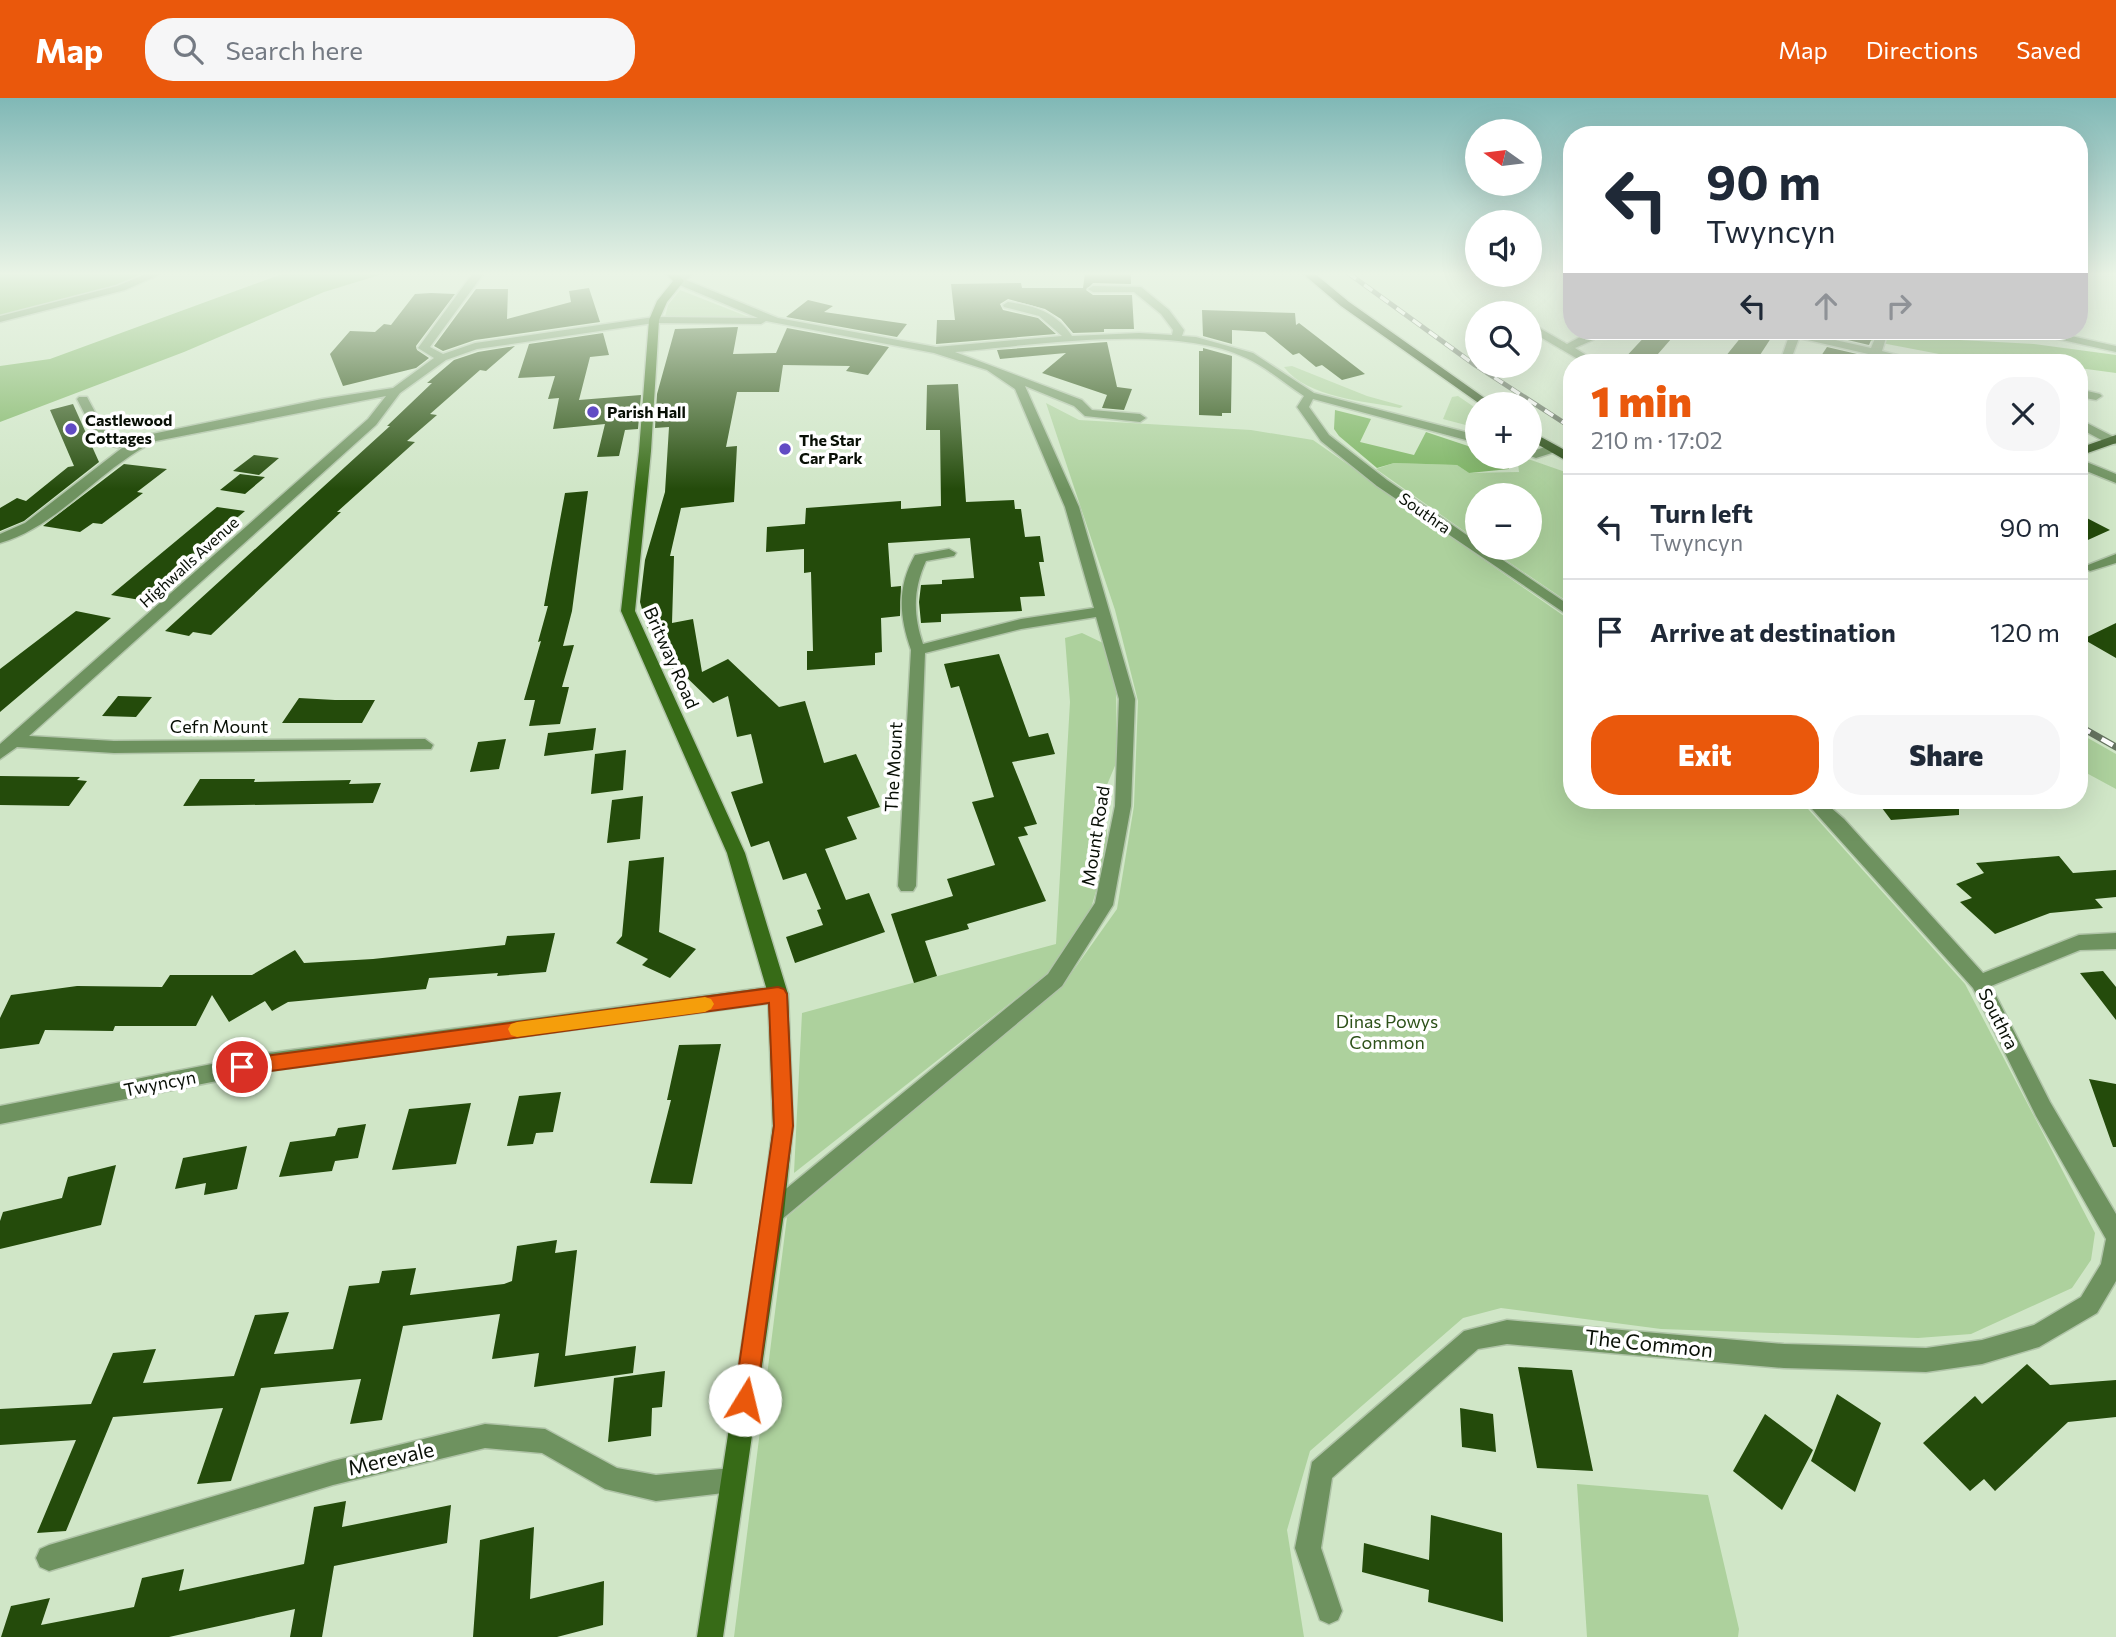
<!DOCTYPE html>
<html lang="en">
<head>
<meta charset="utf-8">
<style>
  body { margin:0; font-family:Commissioner,sans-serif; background:#f6f6f7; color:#1f2937; height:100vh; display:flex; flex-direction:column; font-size:26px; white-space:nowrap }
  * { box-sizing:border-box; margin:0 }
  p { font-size:23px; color:#747a83 }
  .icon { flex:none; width:38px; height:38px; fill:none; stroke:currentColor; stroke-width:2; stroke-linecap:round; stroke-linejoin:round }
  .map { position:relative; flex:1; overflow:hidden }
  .panel { position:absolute; left:1563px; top:256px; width:525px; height:455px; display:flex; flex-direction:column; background:#fff; border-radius:28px; box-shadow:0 7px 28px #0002 }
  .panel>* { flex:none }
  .banner { position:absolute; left:1563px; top:28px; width:525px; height:214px; border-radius:28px; box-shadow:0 7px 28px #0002; background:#fff; color:#1f2937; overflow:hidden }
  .needle { width:46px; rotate:284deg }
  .buttons { position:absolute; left:1465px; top:21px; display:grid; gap:14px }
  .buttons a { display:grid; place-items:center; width:77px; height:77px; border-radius:50%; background:#fff; box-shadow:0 7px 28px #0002; font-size:35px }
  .pin { position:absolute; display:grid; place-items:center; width:60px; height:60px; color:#fff; margin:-30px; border:4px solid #fff; border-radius:50%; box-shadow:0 2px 7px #0007 }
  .me { position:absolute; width:77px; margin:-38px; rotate:9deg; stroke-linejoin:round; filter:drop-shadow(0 0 5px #0008) }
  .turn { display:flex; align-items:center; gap:24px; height:147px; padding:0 28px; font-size:32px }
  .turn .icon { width:91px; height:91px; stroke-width:2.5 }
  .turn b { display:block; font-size:49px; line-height:60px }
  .lanes { display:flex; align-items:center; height:66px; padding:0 28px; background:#0003; justify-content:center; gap:35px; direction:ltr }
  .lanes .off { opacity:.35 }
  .round { display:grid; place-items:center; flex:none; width:74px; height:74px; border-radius:28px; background:#f6f6f7 }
  .overview { display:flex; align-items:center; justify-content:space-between; height:119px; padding:0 28px }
  h1 { font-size:42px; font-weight:800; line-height:52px; color:#ea580c }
  .cta { display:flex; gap:14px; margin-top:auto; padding:14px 28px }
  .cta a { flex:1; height:80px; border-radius:28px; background:#ea580c; color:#fff; font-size:28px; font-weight:800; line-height:80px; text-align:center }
  .cta a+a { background:#f6f6f7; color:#1f2937 }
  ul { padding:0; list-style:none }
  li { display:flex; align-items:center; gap:21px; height:105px; padding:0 28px; border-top:2px solid #e0e1e3 }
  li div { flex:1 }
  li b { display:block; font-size:26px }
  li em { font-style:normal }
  header { display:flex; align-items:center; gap:42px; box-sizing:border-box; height:98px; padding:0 35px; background:#ea580c; color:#fff }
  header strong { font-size:33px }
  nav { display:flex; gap:38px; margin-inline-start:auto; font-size:24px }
  .search { width:490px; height:63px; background:#f6f6f7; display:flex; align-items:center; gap:18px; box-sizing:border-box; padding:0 24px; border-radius:28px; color:#747a83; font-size:26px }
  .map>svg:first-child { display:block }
</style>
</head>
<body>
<header>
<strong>Map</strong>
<div class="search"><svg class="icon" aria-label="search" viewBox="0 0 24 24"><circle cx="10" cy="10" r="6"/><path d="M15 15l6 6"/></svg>Search here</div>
<nav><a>Map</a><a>Directions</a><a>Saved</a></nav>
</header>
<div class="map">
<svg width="2116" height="1539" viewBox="0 0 2116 1539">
  <rect width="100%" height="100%" fill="#d0e6c7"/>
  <path fill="#add19d" d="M680,192l71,28 -86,-1 3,-12z
    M1292,268l75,30 36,10 -3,2c-34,-7 -93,-10 -116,-41z
    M1458,298l19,13v19l-34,-9 9,-22z
    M1046,305l33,17 172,10 62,10 258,181 1,179h228l165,184 130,249 -4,27 -19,28 -101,46 -53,4 -257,-9 -160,-21 -38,10 -153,133 -23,79 17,107h-570l53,-420 276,-232 54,-76 17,-103 4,-105 -23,-91z
    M1509,359l22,3 40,14v130l-83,-56h42v-53h-53v45l-101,-71 18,-6 63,2 12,8 50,-1 -1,-9z
    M1082,535l21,10 13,45 1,73 -13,31 4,59 -17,57 -45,67 -252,198 8,-160 254,-69 14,-242 -5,-64z
    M2079,635l37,21v35l-37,-20z
    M1577,1386l131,11 31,134 -1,8h-151z"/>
  <path fill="#7cb462" d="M0,175h153l-36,14 -117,29z
    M285,175h101l-62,19 -140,60 -184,70v-56l50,-7z
    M1335,312l36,9 -11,23 54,13 12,-23 51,17v8h19l13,7v5l-40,4 -12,-8 -63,-2 -17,5 -38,-32 -5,-7z"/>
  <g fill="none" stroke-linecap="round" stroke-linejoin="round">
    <path fill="#85bd6b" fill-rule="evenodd" d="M1852,233h58l50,9 74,4 82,11v18l-37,-5v-6l-119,-4 -94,-18 -10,-3z"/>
  </g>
  <path fill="#244b0b" d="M1085,175h46v11l-38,-1 -7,7 7,5h39l2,34h-30v3l-31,1 -12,-14 -16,-10 -37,-10 -8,5 3,6 35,8 18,16 -120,10 1,-24h18l-4,-36 70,-1 1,5h61z
    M589,190l11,34 -125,18 -32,11 -9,-5 42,-57h32l-1,30 64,-17 -2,-11z
    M431,195l24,1 -39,52 1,4 12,8 -13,10 -73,18 -13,-32 20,-23 25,1 9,-8 7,1 24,-31z
    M808,202l25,6 -9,6 83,12 -10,13 -111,-20z
    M1202,212l93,3 1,12 3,-2 66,51 -23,6 -20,-15 -6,2 -17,-14 -6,2 -28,-23 -33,-2v14l-29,-8z
    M738,229l-5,27 43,-1 11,-25 102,19 -21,28 -22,-4 4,-5 -67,-1 -4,27h-42l-11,55 11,-1 -3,56 -53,6 -11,48h4l-2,67 21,-4 9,53 26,-13 51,48 26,-6 19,62 32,-9 24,53 -33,10 10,22 -32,10 21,51 23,-7 16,39 -90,31 -9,-26 37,-12 -6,-15 4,-1 -15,-36 -23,7 -14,-39 -18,6 -20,-55 32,-9 -12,-49 -14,3 -9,-41 -15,7 -33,-32 -5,2 -28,-46 -7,-25 5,-42 20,-68 4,-65 -14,1 2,-34 18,-65z
    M1650,233h28l-27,31h-30z
    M1746,233l25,7 -11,17 -3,-1 -6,8h-30z
    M1840,233h35l-6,14 -34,-8z
    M603,235l6,22 -19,2 -11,43 62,-5 -3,34 -13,1 -6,26 -22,1 8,-33 -52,5 6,-31 -11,1 7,-23 -37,2 11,-34z
    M1107,244l10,45 15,2 -8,21 -22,-2 5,-13 -65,-22 24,-20 -66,6 -3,-9z
    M515,248l-29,25 -6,-1 -50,44 7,1 -30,26 8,1 -78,70h4l-130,123 -18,-3 -4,4 -24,-5 225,-205h-3l45,-43h-5l27,-23 24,-8z
    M1827,249l60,14 -70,1z
    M1203,250l29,8 -1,57h-9v3l-23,-1v-64h4z
    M958,286l8,118 48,-2 1,9h6l4,28 15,-1 4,26h-5l6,34 -25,1 2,14 -81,3v8l-20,1 -2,-21 2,-17 21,-1v-4l32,-2 -4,-40 -82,5 3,44 10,-1 -1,30 -19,2 1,34 -7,1v12l-68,5v-19h6l-2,-79 -7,1v-24l-38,3 1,-25 38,-3 1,-16 95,-7v8l40,-3 -1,-76h-14l1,-45z
    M73,306l26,58 -75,59 -24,10v-23l17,-10 9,3 42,-34 6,-1 -24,-56z
    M254,357l25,3 -20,17 -26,-4z
    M124,366l43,5 -30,23 6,1 -41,31 -9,-1 -13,9 -37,-6z
    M240,376l25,3 -20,17 -25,-4z
    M588,393l-16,120 -9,35 11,-1 -12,42h7l-9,37 -31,2 6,-26h-11l17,-59 -3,1 10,-36h-4l21,-113z
    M217,409l28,4 -105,89 -29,-5z
    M2079,416l31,16 -31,14z
    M76,513l35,7 -111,94v-43z
    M2116,525v35l-33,-19z
    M999,556l30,83 19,-4 7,21 -43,8 25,62 -13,3 4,8 -10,2 28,64 -79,23 2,5 -44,12 12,35 -23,7 -23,-69 62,-18 -6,-17 48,-14 -23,-63 22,-5 -35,-111 -8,2 -7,-24z
    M118,598l34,1 -16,20 -34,-1z
    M299,600l36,2h40l-13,23h-80z
    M596,630l-3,22 -49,6 4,-23z
    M506,641l-7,30 -29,3 8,-30z
    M626,652l-3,40 -32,4 4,-40z
    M0,678l80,1 -3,3 10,1 -18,25 -69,-1z
    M200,681h55l-1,3 97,-2 -2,4 32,-1 -8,20 -190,3z
    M643,698l-3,43 -33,4 5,-43z
    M1876,702h83v15l-68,5z
    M2059,758l14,17 43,-3v27l-21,2 8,9 -53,5 -55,21 -35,-32 12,-4 -16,-14 28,-11 -8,-10z
    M664,759l-5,75 37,17 -26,29 -28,-13 6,-6 -32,-16 6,-7 7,-75z
    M555,835l-9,39 -49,4 1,-3 -69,5 -3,11 -138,13 -16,9 -7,-10 -36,21 -17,-27 -16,31h-81l-2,5 -68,-1 -6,14 -39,5v-31l11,-23 66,-9 85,1 8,-12h82l43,-25 9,13 69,-4 132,-14 2,-9z
    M2103,873l13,16v33l-36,-47z
    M721,946l-29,140 -42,-1 21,-83h-4l12,-55z
    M2089,981l27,5v63h-3z
    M561,994l-8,40 -17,1 -3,11 -26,2 12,-50z
    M471,1005l-15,61 -64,6 17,-61z
    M366,1026l-8,34 -23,3 -3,10 -53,6 11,-35 45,-6 3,-8z
    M247,1048l-10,43 -33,6 2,-12 -31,6 8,-31z
    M116,1067l-15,60 -101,24v-28l3,-9 59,-14 6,-21z
    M557,1142l-2,13 22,-3 -12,106 71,-10 -3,27 -99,14 5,-34 -47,6 8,-45 -97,12 -21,94 -32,4 11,-45 -100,9 -30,93 -34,3 26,-76 -110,9 -47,114 -29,2 39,-93 -76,5v-36l91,-5 22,-51 43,-4 -13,34 91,-7 21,-61 34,-3 -15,42 59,-5 16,-63 30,-3 3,-12 34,-3 -6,27 94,-11 8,-3 5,-35z
    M2027,1266l23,21 66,-5v37l-48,5 -73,69 -11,-12 -14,12 -47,-48 52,-47 7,8z
    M1518,1269l54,3 21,101 -56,-3z
    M665,1273l-3,36 -10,1 -1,28 -43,6 6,-64z
    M1837,1296l44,29 -26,69 -44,-31z
    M1460,1310l33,6 3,38 -34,-5z
    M1765,1316l48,36 -31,60 -49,-39z
    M346,1403l-4,26 109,-22 -4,38 -113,23 -12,71h-32l5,-28 -126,28h-168l10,-31 39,-8 -9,27 93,-18 8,-29 42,-9 -5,22 125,-27 10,-57z
    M1431,1417l71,18 1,89 -75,-20 1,-12 -67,-18 2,-29 65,17z
    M534,1429l-4,72 74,-18 -1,44 -46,12h-84l7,-97z"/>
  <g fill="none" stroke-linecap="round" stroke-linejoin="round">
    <g stroke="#b0c4a8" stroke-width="3">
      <path id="street" d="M148,175h15l-38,17 -125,32v-6l117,-30z
        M473,175h11l-54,74 13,7 32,-11 179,-26 104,1 -83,-35v-4l7,-6h12l-8,7 92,38 158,29 126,-11 -23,-20 -35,-9 -1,-2 5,-3c27,4 48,10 64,34l67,-3 33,2 1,-5 -12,-16 -27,-22h-41l-5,-3 5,-3 48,1 28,23 15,20 -2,6 14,1 57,16 61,40 163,42v8l-164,-44 -4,8 20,28 58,45 90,62v6h8l87,59v11l-195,-132 -56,-45 -24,-34 7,-11c-19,-12 -38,-29 -58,-38 -72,-35 -212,-13 -291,-6l127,48 10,10 48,4 6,4 -6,4 -55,-6 -11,-10 -49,-20 54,121 56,192 -4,107 -18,99 -51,81 -281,234 -8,3 -8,-3 -3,-7 3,-7 283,-232 47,-71 20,-97 4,-107 -23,-82 -75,12 -96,24 -9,233 -3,5h-12l-3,-5 13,-236c-12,-34 -14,-63 4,-95l34,-6 7,4 -2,3 -28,5c-13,29 -13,53 -3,83l98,-25 73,-11 -29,-101 -50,-118 -28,-19 -53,-17 -168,-32 -5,3 -107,-1 -177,26 -31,11 -46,33 -24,32 -347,311 85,5 311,-2 8,6 -2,4 -317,4 -97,-6 -17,12v-15l368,-325 18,-23 -230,45c-55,26 -98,86 -156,102v-9l25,-11 97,-75 -22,-4 -23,-45 2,-2h8l22,41 23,5 20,-9 170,-35 71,-11 41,-30 -16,-10z
        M1530,227l6,1 31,18 24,-13h11l-9,9 -18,8 22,14h-14l-53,-31z
        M1777,233h18l76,17 7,-17h10l-6,20 41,11h-20l-104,-24 -9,24h-10l9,-26z
        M2030,233h19l67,15v6l-85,-19z
        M2079,291l21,5 2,2 -6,4 -17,-3z
        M2079,321l37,19v6h-7l-30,-16z
        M1551,347l4,1v6l-19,6 -6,-2v-8l6,2z
        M2079,361l37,15v9l-37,-15z
        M2116,456v9l-26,8 -7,-4z
        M1804,702h18l22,19 139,154 96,-38 37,-2v16l-36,1 -89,36 59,116 66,112v67l-19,32 -58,34 -57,17 -56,8 -142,-4 -277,-24 -29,5 -146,129 -11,70 21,63 -4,9 -9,4 -9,-4 -25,-72 17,-86 152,-131 43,-11 277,24 142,4 56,-8 52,-15 47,-28 20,-33 5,-25 -70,-123 -63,-128z
        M778,888l7,2 3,6 -3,6 -7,2 -510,69 -268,53v-18l268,-53z
        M485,1326l60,5 72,39 39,7 76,-7 9,3 3,9 -3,9 -9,3 -76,9 -51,-12 -63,-36 -57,-5 -152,37 -284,86 -9,-4 -4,-9 4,-9 9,-4 284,-84z"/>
    </g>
    <g stroke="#b0c4a8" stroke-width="3">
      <path id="secondary" d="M665,175h12l7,8 -17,21 -8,18 -8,131 -16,160 110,242 43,141 5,132 -9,87 -61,424h-26l65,-424 11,-87 -5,-132 -41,-141 -106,-242 18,-160 10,-131 8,-19 16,-20z"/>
    </g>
    <g stroke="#b0c4a8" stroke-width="3">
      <path id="primary" d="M1302,175h12l35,29 144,102h-13l-139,-98z
        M1530,333l42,23v10l-42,-24z
        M2116,337v8l-37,13v-8z"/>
    </g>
    <use href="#street" fill="#6e925f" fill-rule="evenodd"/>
    <use href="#secondary" fill="#376b17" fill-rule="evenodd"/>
    <use href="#primary" fill="#254a10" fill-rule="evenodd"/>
    <g stroke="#657360" stroke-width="5">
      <path id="rail-far1" d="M1348,175l127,92 97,63"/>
    </g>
    <g stroke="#657360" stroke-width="7">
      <path id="rail" d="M2079,628l37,21"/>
    </g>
    <use href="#rail-far1" stroke="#fff" stroke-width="3.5" stroke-dasharray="10" stroke-linecap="butt"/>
    <use href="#rail" stroke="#fff" stroke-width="4.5" stroke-dasharray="13" stroke-linecap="butt"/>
  </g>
  <linearGradient id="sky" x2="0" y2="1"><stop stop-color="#80b8b6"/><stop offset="0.45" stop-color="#eaf4e6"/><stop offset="1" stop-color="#eaf4e6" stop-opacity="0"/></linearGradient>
  <rect width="2116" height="391" fill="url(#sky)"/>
  <path fill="#ea580c" stroke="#983908" stroke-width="2" d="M778,889l6,2 3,5 6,132 -37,274 -4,8 -7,3 -8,-3 -3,-8 40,-274 -5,-123 -527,72 -7,-2 -3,-6 3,-5 7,-3z"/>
  <path fill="#f59e0b" d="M705,899l6,2 3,5 -3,5 -6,3 -188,25 -6,-2 -3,-6 3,-5 6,-2z"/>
  <g fill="#614bc4" stroke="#fff" stroke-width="2.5">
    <circle cx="593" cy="314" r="7"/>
    <circle cx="71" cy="331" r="7"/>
    <circle cx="785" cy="351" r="7"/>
  </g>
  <g text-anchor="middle" stroke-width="7" stroke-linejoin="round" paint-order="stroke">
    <g font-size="16" font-weight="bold" fill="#080f05" stroke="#fff" text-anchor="start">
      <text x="607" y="320">Parish Hall</text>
      <text x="85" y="328">Castlewood<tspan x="85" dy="18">Cottages</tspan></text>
      <text x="799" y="348">The Star<tspan x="799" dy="18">Car Park</tspan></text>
    </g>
    <g font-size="16" fill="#080f05" stroke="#fff">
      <text transform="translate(1425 415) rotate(35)" y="6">Southra</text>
      <text transform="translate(189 464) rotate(-42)" y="6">Highwalls Avenue</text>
    </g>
    <g font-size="18" fill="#080f05" stroke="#fff">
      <text transform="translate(671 560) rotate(66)" y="6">Britway Road</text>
      <text x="219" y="635">Cefn Mount</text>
      <text transform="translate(894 669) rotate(-87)" y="6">The Mount</text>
      <text transform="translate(1096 738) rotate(-81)" y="6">Mount Road</text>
      <text transform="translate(1998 921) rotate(63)" y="6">Southra</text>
      <text transform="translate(160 986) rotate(-11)" y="6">Twyncyn</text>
    </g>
    <g font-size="18" fill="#2d5119" stroke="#fff">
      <text x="1387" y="930">Dinas Powys<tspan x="1387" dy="21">Common</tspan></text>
    </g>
    <g font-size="21" fill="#080f05" stroke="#fff">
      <text transform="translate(1649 1246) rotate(6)" y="7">The Common</text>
      <text transform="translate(391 1361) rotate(-13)" y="7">Merevale</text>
    </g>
  </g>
</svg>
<div class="buttons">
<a><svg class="needle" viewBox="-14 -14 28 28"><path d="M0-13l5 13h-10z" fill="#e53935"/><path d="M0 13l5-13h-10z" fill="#747a83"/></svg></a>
<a><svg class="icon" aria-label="sound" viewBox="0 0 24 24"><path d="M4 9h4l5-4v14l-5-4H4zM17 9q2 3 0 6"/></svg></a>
<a><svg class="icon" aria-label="search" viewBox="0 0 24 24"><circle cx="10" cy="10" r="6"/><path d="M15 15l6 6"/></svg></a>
<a>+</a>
<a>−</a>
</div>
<div class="pin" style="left:242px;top:969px;background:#d93025"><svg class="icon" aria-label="arrive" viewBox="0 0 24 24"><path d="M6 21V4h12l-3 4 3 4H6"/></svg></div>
<svg class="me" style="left:745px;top:1302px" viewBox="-20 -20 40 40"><circle r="19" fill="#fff"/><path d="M0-13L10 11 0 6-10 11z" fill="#ea580c"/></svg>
<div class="banner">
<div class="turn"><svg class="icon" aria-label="left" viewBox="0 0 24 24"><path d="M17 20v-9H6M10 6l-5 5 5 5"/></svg><div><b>90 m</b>Twyncyn</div></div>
<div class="lanes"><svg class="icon" aria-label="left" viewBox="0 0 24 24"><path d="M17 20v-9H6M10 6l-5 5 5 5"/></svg><svg class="icon off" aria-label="ahead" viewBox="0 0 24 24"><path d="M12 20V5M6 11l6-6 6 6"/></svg><svg class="icon off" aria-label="right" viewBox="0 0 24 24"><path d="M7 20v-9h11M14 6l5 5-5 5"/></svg></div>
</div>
<section class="panel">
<div class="overview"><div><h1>1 min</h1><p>210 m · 17:02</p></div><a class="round"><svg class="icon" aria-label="close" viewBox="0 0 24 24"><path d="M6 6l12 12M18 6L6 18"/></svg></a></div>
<ul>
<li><svg class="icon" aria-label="left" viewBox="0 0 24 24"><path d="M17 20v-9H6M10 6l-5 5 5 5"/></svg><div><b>Turn left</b><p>Twyncyn</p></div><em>90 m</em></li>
<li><svg class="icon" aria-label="arrive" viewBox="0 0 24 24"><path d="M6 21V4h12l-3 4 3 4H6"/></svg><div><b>Arrive at destination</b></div><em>120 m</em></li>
</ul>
<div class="cta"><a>Exit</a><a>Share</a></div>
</section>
</div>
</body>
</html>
